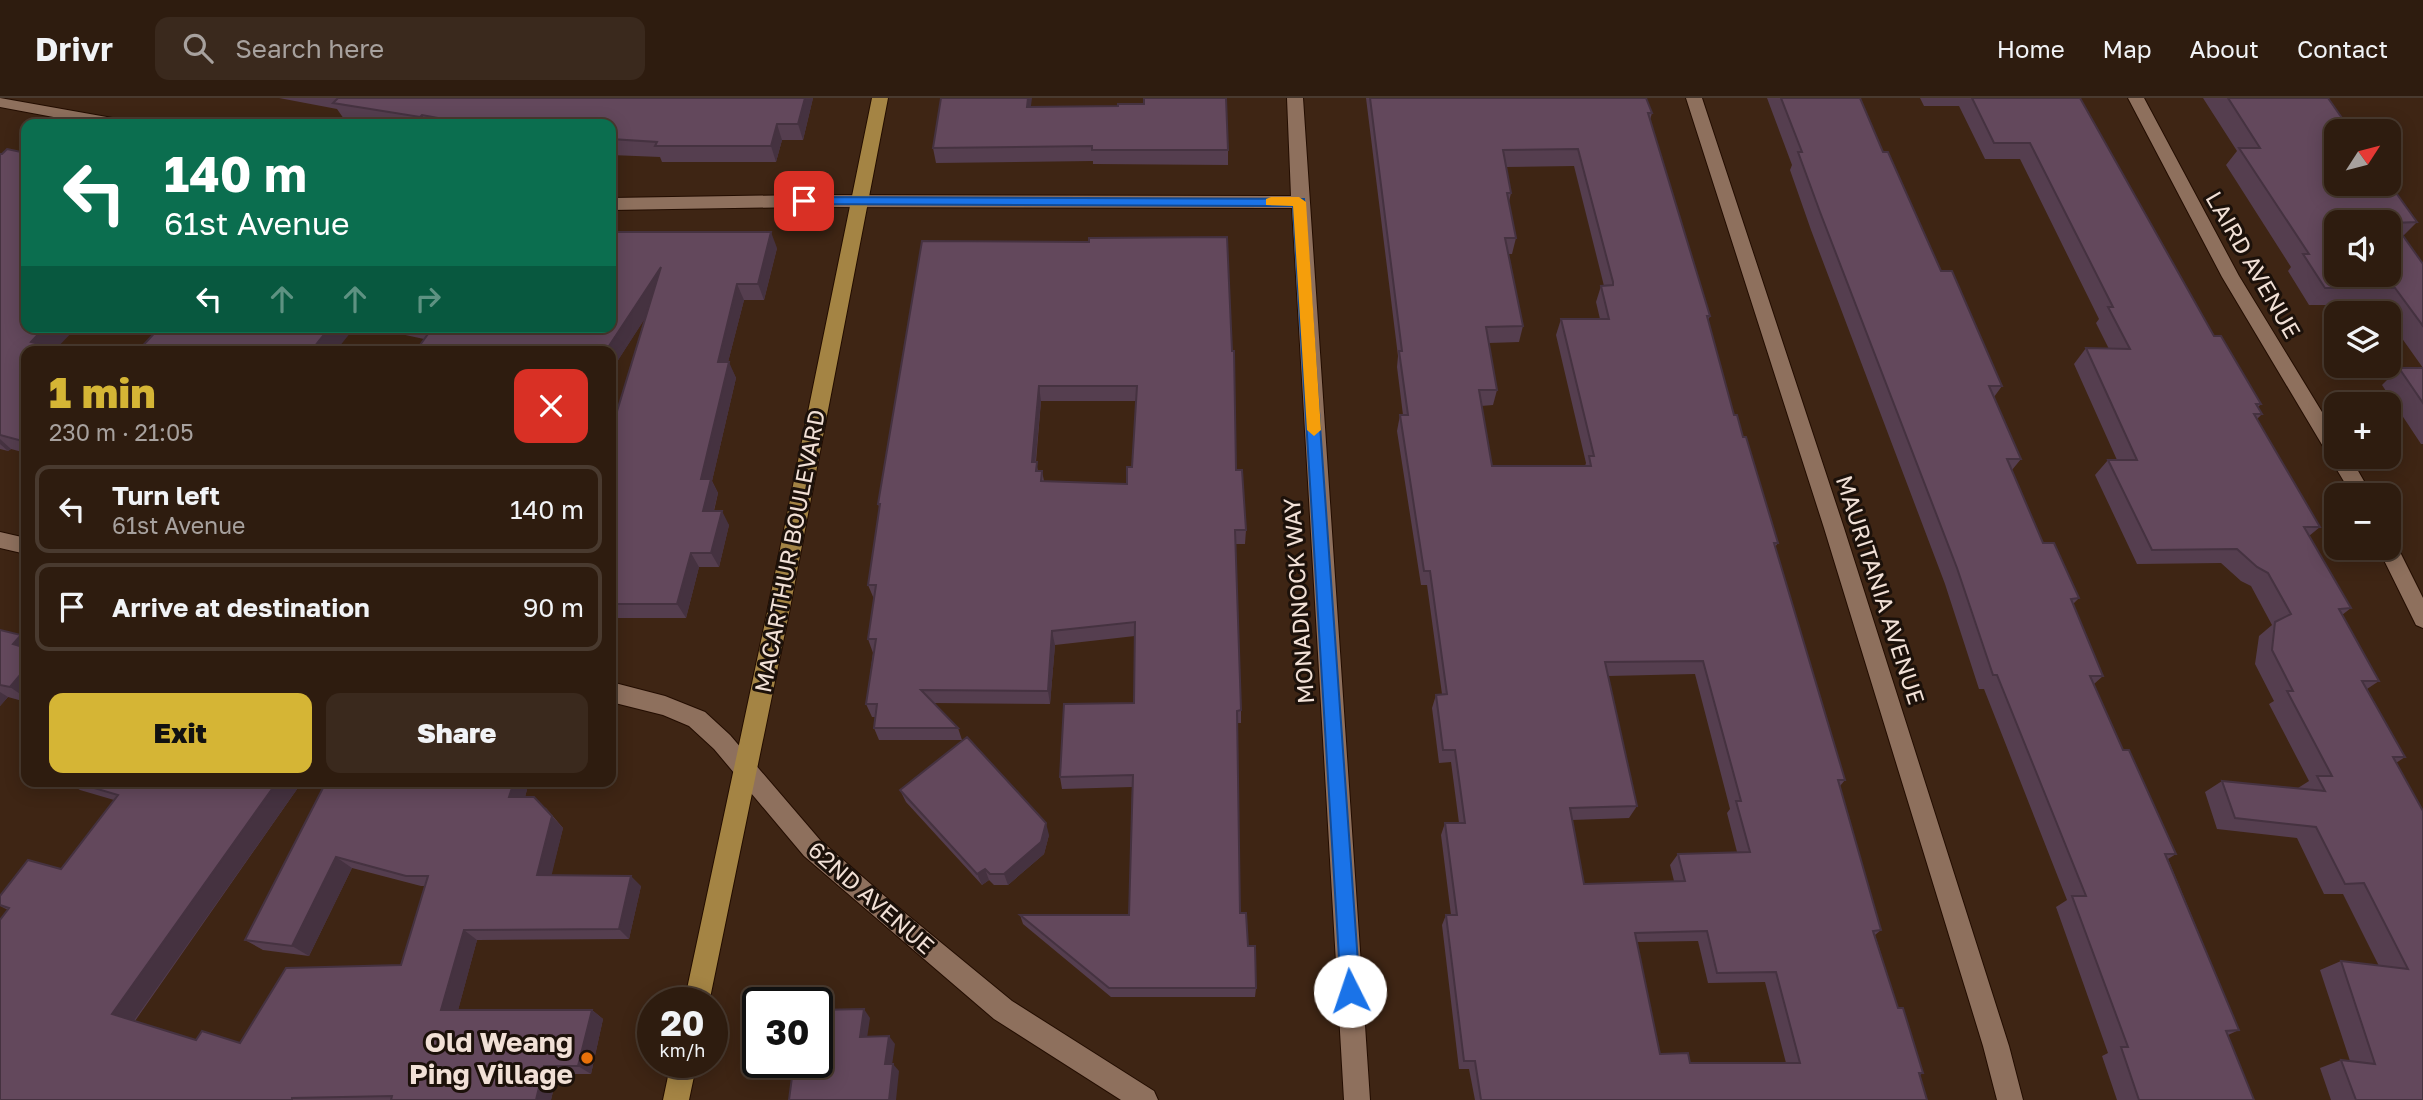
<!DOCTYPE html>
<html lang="en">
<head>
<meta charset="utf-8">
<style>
  body { margin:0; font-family:"Golos Text",sans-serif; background:#3a291d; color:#f1f3f6; height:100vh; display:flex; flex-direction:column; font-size:26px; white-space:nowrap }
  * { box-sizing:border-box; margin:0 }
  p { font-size:23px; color:#a7a19e }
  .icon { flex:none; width:38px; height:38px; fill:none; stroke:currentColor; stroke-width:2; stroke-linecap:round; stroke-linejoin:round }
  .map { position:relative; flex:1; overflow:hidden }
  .details { position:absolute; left:21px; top:248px; width:595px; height:441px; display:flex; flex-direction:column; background:#2e1c0f; border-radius:14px; box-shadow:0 4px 18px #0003,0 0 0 2px #493a2f }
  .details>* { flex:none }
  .banner { position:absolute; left:21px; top:21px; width:595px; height:214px; border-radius:14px; box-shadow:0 4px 18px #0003,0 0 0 2px #493a2f; background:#0b6e4f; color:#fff; overflow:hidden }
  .needle { width:46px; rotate:54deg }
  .fabs { position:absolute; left:2324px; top:21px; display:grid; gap:14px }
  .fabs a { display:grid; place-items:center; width:77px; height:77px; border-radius:14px; background:#2e1c0f; box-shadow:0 4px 18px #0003,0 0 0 2px #493a2f; font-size:35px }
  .speed { position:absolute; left:637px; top:889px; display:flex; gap:14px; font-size:35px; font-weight:700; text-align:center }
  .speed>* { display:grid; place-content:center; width:91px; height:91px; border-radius:50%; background:#2e1c0f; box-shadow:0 4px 18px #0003,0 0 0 2px #493a2f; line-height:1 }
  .speed small { font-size:18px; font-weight:400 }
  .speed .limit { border:4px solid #111; border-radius:10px; background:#fff; color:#111 }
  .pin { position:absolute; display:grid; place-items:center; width:60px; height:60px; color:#fff; margin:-30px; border-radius:14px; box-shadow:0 4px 10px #0006 }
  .me { position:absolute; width:77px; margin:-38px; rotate:356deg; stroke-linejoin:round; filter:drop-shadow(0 0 5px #0008) }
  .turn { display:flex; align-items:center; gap:24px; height:147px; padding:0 28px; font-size:32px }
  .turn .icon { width:91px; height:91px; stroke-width:2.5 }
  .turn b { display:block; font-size:49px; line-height:60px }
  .lanes { display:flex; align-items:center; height:66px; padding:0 28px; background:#0003; justify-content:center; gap:35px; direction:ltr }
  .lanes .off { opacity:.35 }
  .round { display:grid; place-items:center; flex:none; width:74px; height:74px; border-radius:14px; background:#3a291d }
  .overview { display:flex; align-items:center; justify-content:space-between; height:119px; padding:0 28px }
  h1 { font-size:42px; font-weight:800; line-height:52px; color:#d5b535 }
  .primary-button { display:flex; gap:14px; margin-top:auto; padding:14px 28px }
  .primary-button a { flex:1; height:80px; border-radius:14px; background:#d5b535; color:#111; font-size:28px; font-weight:800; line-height:80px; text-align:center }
  .primary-button a+a { background:#3a291d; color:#f1f3f6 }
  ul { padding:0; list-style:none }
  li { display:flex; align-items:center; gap:21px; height:88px; margin:0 14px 10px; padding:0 14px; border:4px solid #493a2f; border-radius:14px }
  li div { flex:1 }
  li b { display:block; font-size:26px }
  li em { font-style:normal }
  header { display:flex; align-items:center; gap:42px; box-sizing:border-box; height:98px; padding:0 35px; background:#2e1c0f; border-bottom:2px solid #493a2f }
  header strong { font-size:33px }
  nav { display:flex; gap:38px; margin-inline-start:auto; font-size:24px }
  .search { width:490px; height:63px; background:#3a291d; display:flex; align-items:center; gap:18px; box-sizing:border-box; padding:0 24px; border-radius:14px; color:#a7a19e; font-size:26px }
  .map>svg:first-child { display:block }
</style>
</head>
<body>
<header>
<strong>Drivr</strong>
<div class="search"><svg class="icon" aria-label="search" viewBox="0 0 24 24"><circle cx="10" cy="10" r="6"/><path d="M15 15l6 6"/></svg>Search here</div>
<nav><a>Home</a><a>Map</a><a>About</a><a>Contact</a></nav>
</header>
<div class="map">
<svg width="2423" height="1002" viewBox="0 0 2423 1002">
  <rect width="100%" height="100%" fill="#3e2514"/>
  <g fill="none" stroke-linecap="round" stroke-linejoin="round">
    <g stroke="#230d00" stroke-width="2">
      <path id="minor" d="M0,0l118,21 8,5h-35l-91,-17z
        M1287,0h16l67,1002h-26l-52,-892 -488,-1 -193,3v-12l193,-3 487,1z
        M1686,0h16l142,430 165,518 14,54h-26l-14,-54 -159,-518z
        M2128,0h16l95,178 97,159v22h14l22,38h-20l-130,-218z
        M0,434l26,6v16l-26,-6z
        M2389,442l6,2 28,56v30l-7,-3 -38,-77h11z
        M611,584l54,14 40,16 25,23 90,105 68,59 124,102 142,90 4,9h-37l-127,-81 -190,-163 -90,-107 -25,-23 -26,-11 -52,-13z"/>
    </g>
    <g stroke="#230d00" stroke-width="2">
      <path id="major" d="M872,0h16l-99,515 -80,390h-25l83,-390z
        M671,964h26l-8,38h-26z"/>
    </g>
    <use href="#minor" fill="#8e705d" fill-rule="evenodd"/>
    <use href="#major" fill="#a48444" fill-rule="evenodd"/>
  </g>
  <path fill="#553e4f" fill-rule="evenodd" d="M279,0h534l-10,42h-21l-6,22h-114l-2,-5 -49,-2v-31h-236l-31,-5 -7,-10z
    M1366,0h280l6,15 -2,7 60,196 -2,5 26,94 9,22 35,106 -3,4 70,233 -5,6 41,144 -6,5 23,73 25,65 -3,2 7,25h-452l-6,-31h-10l-17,-144 4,-10h5l-10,-80 4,-12h14l-8,-61 -12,1 -7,-55 4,-13 6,-1 -15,-109h-6l-24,-154 3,-16h3l-6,-48 1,-11zM1574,68l30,120h-3l-5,16 4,17h-39l-5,16 30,128 -1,3h-93l-11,-60 12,-1 4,-15 -8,-47 30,-1 4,-16 -15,-72h4l4,-16 -7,-36 2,-9 -5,-26zM1695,576l35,135 -3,4 10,39 -59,2 -8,11 4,16 -90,3 -12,-64 57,-2 8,-12 -29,-130zM1698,843l10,42 57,-1 21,81h-96l-30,-9 -23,-112z
    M1767,0h93l23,54 58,119 61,115 -8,11 27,62 -9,11 31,73 36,55 -6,6 30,72 -9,8 29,66 53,104 -8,5 71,171 -11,5 26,65h-137l-15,-44 6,-3 -52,-146 11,-7 -83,-211h-5l-34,-105 -134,-354 -21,-60 2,-5z
    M1920,0h160l134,238 47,68 -3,3 4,7 -5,5 63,108 -11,9 42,72 -9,7 37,66 -12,8 38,68 -9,6 27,337h-92l-11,-32 21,-8 9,1 -30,-91 21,-9 38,5 -36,-72h-19l-27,-56 -80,-9 -12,-37 17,-11 76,7 11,-7 -40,-77 5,-3 -19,-37 4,-28 13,-11 -21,-39 -10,-5 -20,-18 -84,1 -42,-89 13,-15h9l-43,-96 12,-16 23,1 -13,-26 3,-4 -79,-160h-35l-26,-53h-35z
    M2203,0h125l89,124 -14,14 20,29v179h-2l-39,-59 17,-17h24l-34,-48v-7h-5l-6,-8h-69l-21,-34 3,-4 -65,-102 11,-14z
    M1031,8l197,44v15l-135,-1v-3l-157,2 -3,-15z
    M0,56l26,198v101l-15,-4 -3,2 -8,-2z
    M1089,144l147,228 10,60 -1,14h-10l6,166v13h-4l3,190 16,75 -1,9h-144l-88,-73 -3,-9h109l3,-128 -70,2 -2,-12 74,-74 1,-67 -80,9 -5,59 -117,-1 25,25 4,12h-83l-5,-12 1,-11h-3l-6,-13 7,-51 -5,-14 6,-40 -6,-14 12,-76 -2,-5zM1041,303h95l-4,66 -5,17 -83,-3 -2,-10h-4l-2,-9z
    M777,150l-13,52h-20l-16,62 8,16 -24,103 6,12 -4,18 15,14 -10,42h-20l-13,51h-75v-187l34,-113 -34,53v-19l-187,-13 -56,-12h243z
    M0,532l21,5 5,4v63l-18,-5 -8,9z
    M67,684h235l-167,239 61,19 44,3 161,-78 24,-79h-4l-69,-18 -43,88 -46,-6 -18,-10 81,-158h203l-4,15 21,11 17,20 -12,47 90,11 -12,53 -152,1 -19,70h134l11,9 -12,55h-34l-6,26h-551l8,-190 -8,-4v-10l61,-27 53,-69 -34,-10z
    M900,692l149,45 -5,19 -36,31h-14l-5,-5 -7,5 -76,-83z"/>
  <path fill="#453240" d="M805,0h8l-10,42 -5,-16z
    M1028,0h4l-3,23 -2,-14z
    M422,17l5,9h-3l-4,-7z
    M777,26l5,16 -6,22 -5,-16z
    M771,134l6,16 -13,52 -6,-16z
    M661,169l7,16 -57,88v-19h-6z
    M737,186l7,16 -20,78 -6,-16z
    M45,229h32l-24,25 -22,-10z
    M330,229h25l-20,25h-25z
    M729,264l7,16 -24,103 6,12 -8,32 -7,-14 -2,-32z
    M1039,288l2,15 -7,76 -2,-15z
    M0,341l11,10 -3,2 -8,-7z
    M722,413l7,14 -10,42 -8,-14z
    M691,455l8,14 -13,51 -9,-14z
    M1052,533l3,14 -5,59 -2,-13z
    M21,537l5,4v14l-13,-9z
    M26,570v30l-16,-11z
    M0,594l8,5 -8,9z
    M277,684h25l-169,240 -21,-8z
    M514,684h15l-7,26 -13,-11z
    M534,699l29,31 -14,58 -12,-11z
    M1046,725l3,12 -5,19 -36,31 -4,-11z
    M336,759l16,11 -43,88 -17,-10z
    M985,771l4,11 -7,5 -5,-11z
    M631,778l10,10 -12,53 -10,-10z
    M464,832l13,10 -21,78 -15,-8z
    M864,911l6,9 -4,27 -6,-8z
    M592,912l11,9 -12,55 -13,-8z
    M889,938l6,8 -4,28 -6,-8z
    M893,966l6,7 -3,29h-7z
    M544,968l13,8 -6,26h-15z"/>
  <path fill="#63485c" stroke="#453240" stroke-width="2" fill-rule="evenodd" d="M338,0h467l-7,26h-21l-6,22h-116l2,-4 -46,-3v-15h-92l-5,-1 -1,1h-11l-15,-3 -3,3h-13l-49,-9 -2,2 -87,-14z
    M941,0h87l-1,9 91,-1v-2h26v-6h82l2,52h-136v-4l-159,2z
    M1370,0h276l6,15h-4l62,203h-3l27,99h3l6,22h3l32,106h-4l71,237h-7l43,150 -8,1 25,77h5l20,65h-4l8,27h-446l-6,-39h-11l-18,-146h11l-12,-92h20l-10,-73h-12l-7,-55 11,-1 -17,-123h-6l-24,-156h8l-9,-64h3zM1578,51l35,133v3l-12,1 8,33h-48l33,137h-5l2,10h-99l-13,-76h18l-11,-63 37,-1 -18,-88h11l-9,-45h4l-8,-43zM1703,563l38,140h-5l14,51 -72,2 7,27 -101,3 -14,-76 67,-2 -32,-144zM1707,833l10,42 59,-1 24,91h-110l-2,-10 -28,1 -25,-121z
    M1781,0h79l23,54h5l53,119h11l50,115h-13l32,73h-14l36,84h11l25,55 -8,1 32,77h-13l33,74h6l47,104h-11l74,176 -13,1 28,69h-115l-18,-53h7l-56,-151h14l-89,-221h-4l-36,-107 -137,-356 -22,-60h4z
    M1972,0h108l134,238h7l40,68h-5l6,10h-8l66,113h-16l47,81 -12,1 40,72h-17l43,76h-12l30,54v289h-67l-15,-40 34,4 -34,-103 67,8 -44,-86 -19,1 -29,-57 -81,-9 -13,-37 103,10 -8,-15h15l-45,-85h6l-21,-41 3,-28 16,-8 -23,-41 -11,-6 -20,-18 -85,1 -44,-90h29l-51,-112 44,1 -22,-42h5l-83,-164h-36z
    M2228,0h100l23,33h-15v53l53,-1 28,39 -23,1 29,41v62l-28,-38h-70l-22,-34h6l-70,-106h21zM2336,124h53v53h-53z
    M7,51l19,4v174h19l-14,15 39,10h-44v90l-26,-7v-281h2z
    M611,134h160l-13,52h-21l-19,78h11l-28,117h10l-8,32h19l-11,42h-20l-14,51h-66v-173l50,-164 -56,85h-190l18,-25h-1h179z
    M1227,139l5,114h2l2,119h6l4,60h-11l6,180 -4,1 3,202h6l2,33h7l1,42h-147l-89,-73h109l4,-140 -73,2 4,-73 70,-1 1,-81 -83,9 -4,60 -127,-1 37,38h-84l3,-24h-11l10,-65h-8l8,-54h-8l12,-81h-2l44,-263 167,1v-4zM1039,288h98l-5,81h-5v17l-86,-3 1,-10h-6l1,-9h-5z
    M160,229h170l-20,25h-173z
    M2399,270h24v35z
    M0,532l21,5 -8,9 13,4v20l-16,19 -10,-2z
    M967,639l79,86 -5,19 -37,32h-14l-5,-5 -8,5 -77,-84z
    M74,684h203l-165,232 84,26 6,-9 38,12 46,-75 115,-3 27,-89h-22l-70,-19 -44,89 -47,-6 81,-158h188l-5,15h25l18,19 -15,59 94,1 -12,53 -155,1 -23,80h151l-14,56h-34l-8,34h-145l1,-4 -100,2v2h-292v-180l9,-12 -9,-3v-9l28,-36 33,9 57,-74z
    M864,911l-4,28 29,-1 -4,28h8l-4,36h-100l5,-38h23v-52z"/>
  <path fill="#1a73e8" stroke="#114b97" stroke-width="2" d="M804,99l500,2 56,792 -3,7 -7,2 -7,-2 -2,-7 -48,-785 -493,-2v-6z"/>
  <path fill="#f59e0b" d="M1271,99h28l7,5 15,228 -7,6 -7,-6 -14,-224 -27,-1v-6z"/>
  <circle fill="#e8710a" stroke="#1c110a" stroke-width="2.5" cx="587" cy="960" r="7"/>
  <g text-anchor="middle" stroke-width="6" stroke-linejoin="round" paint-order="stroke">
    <g font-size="23" fill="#f1e0d6" stroke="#1c110a">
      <text transform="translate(2253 167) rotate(60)" y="8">LAIRD AVENUE</text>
      <text transform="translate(790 453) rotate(-79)" y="8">MACARTHUR BOULEVARD</text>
      <text transform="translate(1880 492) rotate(72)" y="8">MAURITANIA AVENUE</text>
      <text transform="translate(1299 503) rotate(-94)" y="8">MONADNOCK WAY</text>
      <text transform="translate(871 800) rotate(41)" y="8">62ND AVENUE</text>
    </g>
    <g font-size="28" font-weight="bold" fill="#f1e0d6" stroke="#1c110a" text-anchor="end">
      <text x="573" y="954">Old Weang<tspan x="573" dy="32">Ping Village</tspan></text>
    </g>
  </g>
</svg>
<div class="fabs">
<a><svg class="needle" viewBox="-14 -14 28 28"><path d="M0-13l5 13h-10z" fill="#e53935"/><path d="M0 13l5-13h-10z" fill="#a7a19e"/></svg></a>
<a><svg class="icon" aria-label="sound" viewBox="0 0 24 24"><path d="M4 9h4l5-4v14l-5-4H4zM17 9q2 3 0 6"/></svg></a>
<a><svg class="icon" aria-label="layers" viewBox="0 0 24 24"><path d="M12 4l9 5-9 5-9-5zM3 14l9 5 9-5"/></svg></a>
<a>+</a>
<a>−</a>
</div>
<div class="speed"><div>20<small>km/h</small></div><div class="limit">30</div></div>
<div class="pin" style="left:804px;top:103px;background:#d93025"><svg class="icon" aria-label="arrive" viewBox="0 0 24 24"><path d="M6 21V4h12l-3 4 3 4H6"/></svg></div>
<svg class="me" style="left:1350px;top:893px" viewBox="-20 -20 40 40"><circle r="19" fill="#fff"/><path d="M0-13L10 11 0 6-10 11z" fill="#1a73e8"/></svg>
<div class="banner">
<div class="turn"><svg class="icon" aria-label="left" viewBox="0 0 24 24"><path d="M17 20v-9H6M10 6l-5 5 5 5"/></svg><div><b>140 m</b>61st Avenue</div></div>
<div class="lanes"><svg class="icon" aria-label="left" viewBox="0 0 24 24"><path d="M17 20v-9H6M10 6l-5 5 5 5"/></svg><svg class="icon off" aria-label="ahead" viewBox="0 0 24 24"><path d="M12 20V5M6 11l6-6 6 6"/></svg><svg class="icon off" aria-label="ahead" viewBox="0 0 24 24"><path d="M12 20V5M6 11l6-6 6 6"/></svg><svg class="icon off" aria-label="right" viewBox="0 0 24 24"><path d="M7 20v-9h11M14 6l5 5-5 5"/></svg></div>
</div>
<section class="details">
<div class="overview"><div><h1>1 min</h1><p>230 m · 21:05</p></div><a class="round" style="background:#d93025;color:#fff"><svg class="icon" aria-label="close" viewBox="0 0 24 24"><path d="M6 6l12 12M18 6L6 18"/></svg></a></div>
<ul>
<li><svg class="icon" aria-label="left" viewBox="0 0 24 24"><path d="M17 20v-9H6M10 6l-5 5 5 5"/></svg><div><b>Turn left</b><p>61st Avenue</p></div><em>140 m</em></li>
<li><svg class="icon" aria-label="arrive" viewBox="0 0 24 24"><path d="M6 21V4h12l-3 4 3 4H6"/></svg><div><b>Arrive at destination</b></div><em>90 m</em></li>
</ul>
<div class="primary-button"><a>Exit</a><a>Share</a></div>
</section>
</div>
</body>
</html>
